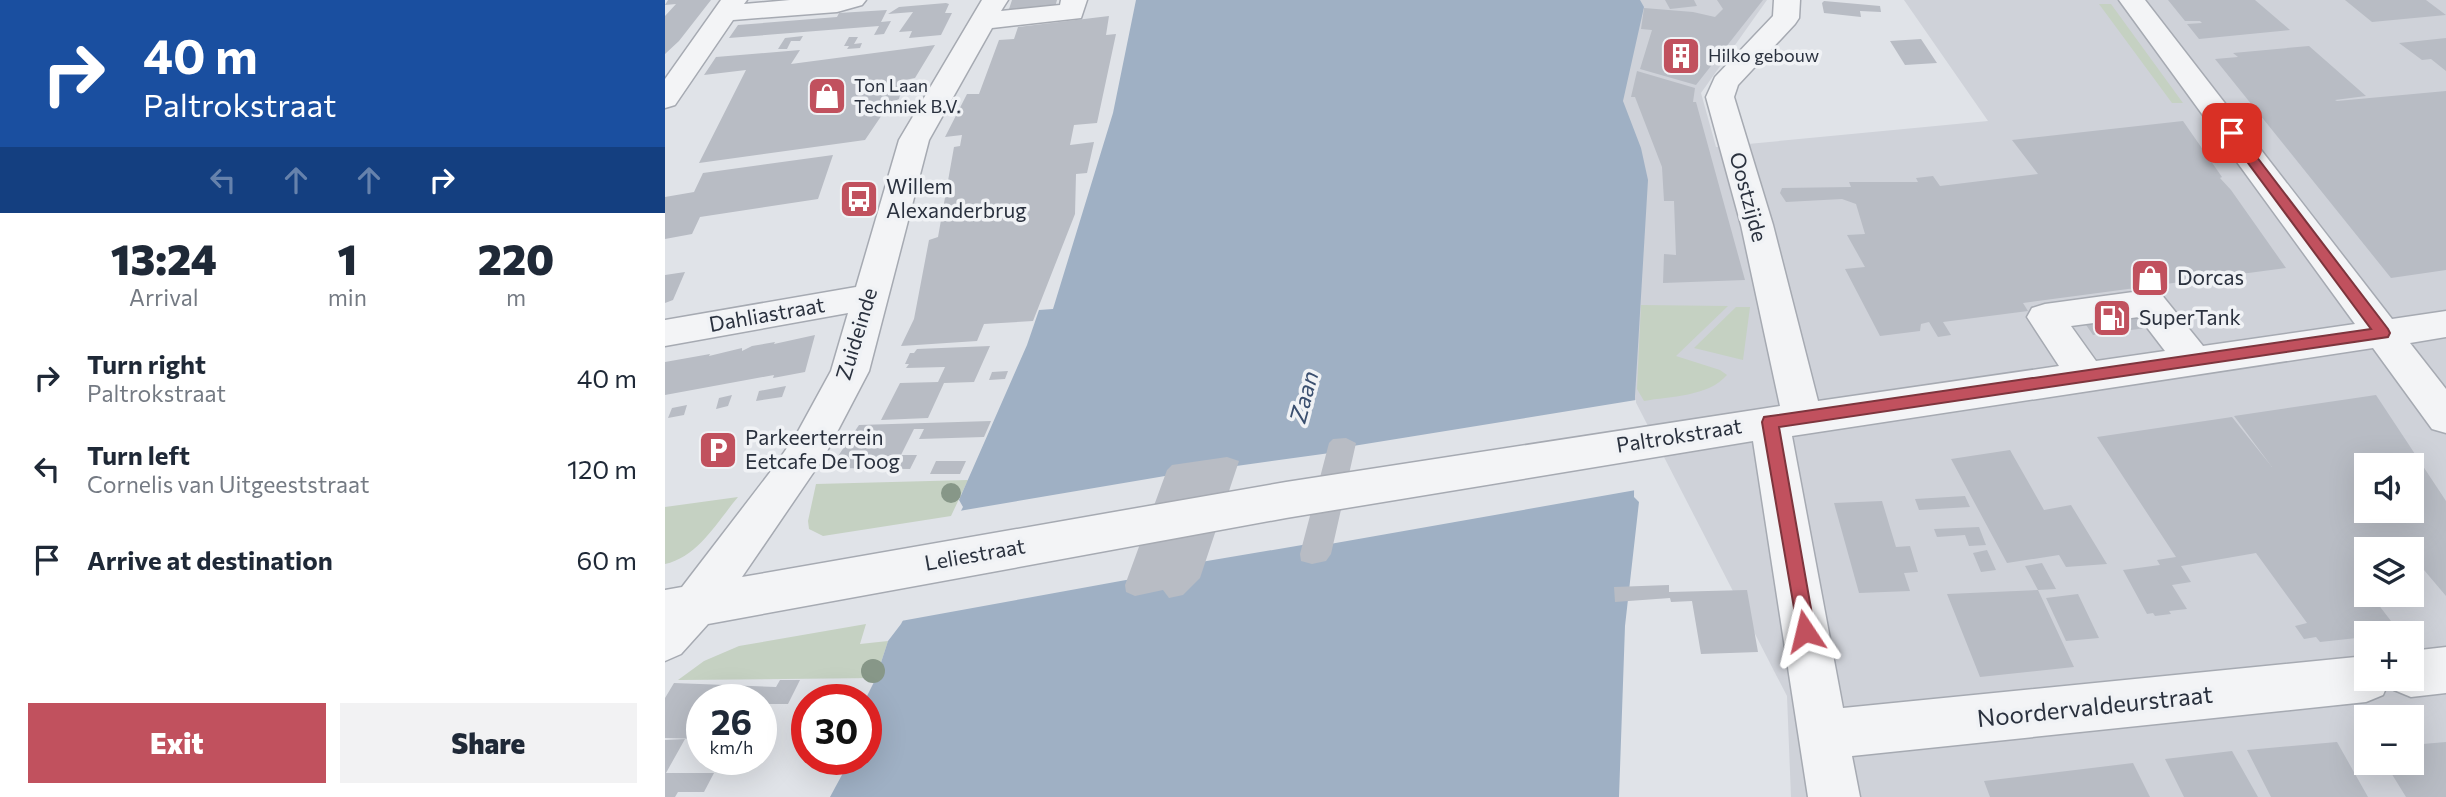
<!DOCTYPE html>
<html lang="en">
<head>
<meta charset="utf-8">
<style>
  body { margin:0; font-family:Commissioner,sans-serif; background:#f2f2f3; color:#1f2937; height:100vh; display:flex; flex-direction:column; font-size:26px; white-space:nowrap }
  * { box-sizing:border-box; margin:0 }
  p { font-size:23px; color:#747a83 }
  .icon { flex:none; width:38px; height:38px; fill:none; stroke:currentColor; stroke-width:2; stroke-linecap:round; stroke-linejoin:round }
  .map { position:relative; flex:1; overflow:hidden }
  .panel { display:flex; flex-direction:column; background:#fff; width:665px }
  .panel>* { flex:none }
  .banner { background:#1a4fa0; color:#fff; overflow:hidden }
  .controls { position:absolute; left:1689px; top:453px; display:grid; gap:14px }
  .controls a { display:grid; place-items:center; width:70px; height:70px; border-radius:0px; background:#fff; box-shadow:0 7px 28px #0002; font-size:35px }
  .speed { position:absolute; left:21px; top:684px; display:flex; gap:14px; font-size:35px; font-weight:700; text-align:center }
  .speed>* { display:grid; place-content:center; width:91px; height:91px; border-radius:50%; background:#fff; box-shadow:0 7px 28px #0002; line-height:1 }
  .speed small { font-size:18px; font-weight:400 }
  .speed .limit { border:10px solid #d22; background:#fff; color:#111 }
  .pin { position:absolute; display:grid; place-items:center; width:60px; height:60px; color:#fff; margin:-30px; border-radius:14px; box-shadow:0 4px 10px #0006 }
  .me { position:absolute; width:77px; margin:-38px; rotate:350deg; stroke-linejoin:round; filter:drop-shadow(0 0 5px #0008) }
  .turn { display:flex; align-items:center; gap:24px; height:147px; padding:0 28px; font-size:32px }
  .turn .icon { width:91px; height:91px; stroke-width:2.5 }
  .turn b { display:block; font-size:49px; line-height:60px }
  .lanes { display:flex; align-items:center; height:66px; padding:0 28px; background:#0003; justify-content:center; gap:35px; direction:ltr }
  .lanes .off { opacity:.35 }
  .eta { display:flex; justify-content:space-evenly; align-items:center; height:119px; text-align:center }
  .eta b { font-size:42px; font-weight:800; line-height:49px }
  .primary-button { display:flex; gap:14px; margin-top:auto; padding:14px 28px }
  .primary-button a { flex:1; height:80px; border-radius:0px; background:#c1515e; color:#fff; font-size:28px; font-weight:800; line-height:80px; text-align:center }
  .primary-button a+a { background:#f2f2f3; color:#1f2937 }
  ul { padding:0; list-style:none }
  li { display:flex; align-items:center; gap:21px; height:91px; padding:0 28px }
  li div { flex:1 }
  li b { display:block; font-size:26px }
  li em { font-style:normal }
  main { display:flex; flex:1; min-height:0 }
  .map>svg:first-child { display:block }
</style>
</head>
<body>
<main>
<section class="panel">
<div class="banner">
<div class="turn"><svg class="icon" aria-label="right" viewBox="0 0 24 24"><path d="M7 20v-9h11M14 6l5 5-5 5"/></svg><div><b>40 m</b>Paltrokstraat</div></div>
<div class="lanes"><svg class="icon off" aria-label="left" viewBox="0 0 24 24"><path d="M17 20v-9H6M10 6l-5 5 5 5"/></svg><svg class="icon off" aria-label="ahead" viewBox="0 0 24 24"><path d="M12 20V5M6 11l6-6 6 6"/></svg><svg class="icon off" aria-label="ahead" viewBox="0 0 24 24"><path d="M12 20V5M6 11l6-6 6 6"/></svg><svg class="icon" aria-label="right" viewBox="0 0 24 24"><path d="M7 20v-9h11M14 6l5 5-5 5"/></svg></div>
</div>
<div class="eta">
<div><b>13:24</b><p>Arrival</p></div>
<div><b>1</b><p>min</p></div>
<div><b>220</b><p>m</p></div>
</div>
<ul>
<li><svg class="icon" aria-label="right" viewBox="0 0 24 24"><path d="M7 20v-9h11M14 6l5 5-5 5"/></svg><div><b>Turn right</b><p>Paltrokstraat</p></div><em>40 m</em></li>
<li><svg class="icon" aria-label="left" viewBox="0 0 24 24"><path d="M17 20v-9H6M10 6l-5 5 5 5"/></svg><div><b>Turn left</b><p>Cornelis van Uitgeeststraat</p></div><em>120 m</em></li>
<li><svg class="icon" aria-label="arrive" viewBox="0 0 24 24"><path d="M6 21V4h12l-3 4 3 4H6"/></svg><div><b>Arrive at destination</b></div><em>60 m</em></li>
</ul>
<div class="primary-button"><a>Exit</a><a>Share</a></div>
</section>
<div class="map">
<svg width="1781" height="797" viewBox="0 0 1781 797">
  <rect width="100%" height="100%" fill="#e0e3e8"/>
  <path fill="#cfd2d9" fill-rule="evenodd" d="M967,0h135l-66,93 15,54 272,-26 -84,-121h542v797h-655l-4,-101 -157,-305 -17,-292zM1701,466h45v45h-45zM1701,550h45v45h-45zM1701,634h45v45h-45zM1701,718h45v45h-45z"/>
  <path fill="#c5d1c2" d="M1434,4h12l72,99h-11z
    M976,305l87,1 -52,50 44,14 7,5c-19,22 -57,21 -83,26l-7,-12z
    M1071,307h14l-7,53 -49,-12z
    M303,480l-17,36 -128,20 -14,-7 -1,-8 8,-37z
    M73,497c-21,25 -40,60 -73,67v-57z
    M201,624l-6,20 28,-3 -12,37 -198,2 26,-19 35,-15z"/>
  <path fill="#9fb0c4" d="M471,0h504l4,7 -21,94 18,47 7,32 -13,216 -1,101 5,5 -14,124 -6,171h-789l20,-37h16l-1,-60 11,-22 12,-37 13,-17 62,-117 -4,-7 68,-155 12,-35 14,-1 60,-196z"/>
  <path fill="#e0e3e8" d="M971,400v90l-306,54h-22l-107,18 -32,13 -43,5 -225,41 58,-110 206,-35 165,-23 23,-7z"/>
  <path fill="#b8bcc4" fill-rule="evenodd" d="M3,0h43l-32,41 -14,13v-38l11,-12 -11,1z
    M347,0h45l-3,11 -47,4z
    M1000,0h29l3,6 -27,3z
    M1052,0h46l-67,85 -56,-16 12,-39 -11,-1 3,-21 49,4 22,5 8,-8z
    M1503,0h87l35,30 -91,9 -12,-15 15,-1 -2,-2h-15z
    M1680,0h81l20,15 -74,7z
    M1159,1l56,5 1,6 -21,-1 1,6 -37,-4 -2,-10z
    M281,3l3,1 -4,9h7l-11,22 -32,3 3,-7 -13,1 14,-20 -25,2 11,-7z
    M222,10l-6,12 10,-1 -7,13 -10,1 5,-9 -150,12 9,-13 99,-8 2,-4z
    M444,16l-3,19 10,-1 -19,89 -23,2 -4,20 24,-3 -7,31 -11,1 -1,40 -42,107 -49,3 -7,17 -76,5 13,-27 15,-79 9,-3 16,-90 6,-1 2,-11 -17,2 22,-43h12l20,-54 15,-1 4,-12z
    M138,36l-3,5h-9l-4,8h-9l7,-11z
    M184,37h9l-4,7 8,-1 -2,5 -13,1 2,-3h-5z
    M1781,38v33l-15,-12 -9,1 -23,-17z
    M1256,39l16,24 -32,2 -15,-24z
    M270,45l-20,33 -10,2 -10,14 5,1 -1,4 -9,4 -25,37 -166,23 47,-93 -42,5 12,-18 84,-7 -9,14z
    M1644,46l57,50 -31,4 2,1 109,-10v179l-55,8 -176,-219 23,-2 -5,-4z
    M972,71l58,17 -2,14h3l49,178 -82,3 1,-29 12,1 -2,-54h-10l-2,-34 -27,-70h-4z
    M1518,121l39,56 -2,1 11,12 55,78 -263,35 5,8 -85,11 8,13 -13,2 -9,-15 -8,2 -1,7 -40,5 -35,-67 20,-2 -18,-32 18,-1 -9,-30 -14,-5 -56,3 -6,-9 2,-5 69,-1 -2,-5h69l-2,-4 17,-2 7,10 98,-12 -26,-34z
    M168,155l-15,44 -118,18 -8,17 -27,5v-42l29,-5 9,-19z
    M20,272l-12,28 -8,3v-28z
    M1462,303l19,25 -53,7 -18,-26z
    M150,335l-10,37 -32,6 1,-3 -109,20v-33l45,-8 -1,2 33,-8v3l10,-5 23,-4 -1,2z
    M325,346l-16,36 -30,1 -16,35 -47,2 19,-37 38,-1 7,-15 -39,1 3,-4h-4l5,-11h4l3,-4z
    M343,371l-3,8 -16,1 3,-8z
    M121,386l-4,11 -26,4 3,-10z
    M67,395l-4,11 -12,3 3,-11z
    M1711,395l70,106v95l-22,-26 -13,2v-22h-45v29l-6,1 6,8v7h5l30,39h-35v3l-46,5 -4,-5 -12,2 -9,-13 12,-3 -51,-70 -75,13 10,16 -19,3 15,24 -18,2 2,3 -16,2 -2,-3 -6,1 -24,-44 37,-5 -3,-5 19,-3 -79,-120 135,-20 40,50 -38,-51zM1701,466h45v45h-45z
    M22,405l-3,10 -16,3 4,-10z
    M326,421l-7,16 -65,2 5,-10h-10l-13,26h16l-7,14 -80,-1 29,-43z
    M681,438l10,5 -25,111 -5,7 -14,3 -11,-3 -1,-7 29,-111 4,-4z
    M1345,450l34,60 27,-5 36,59 -41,3 -7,-12 -52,8 -56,-104z
    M562,457l12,4 -39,117 -17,17 -14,3 -6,-8 -28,6 -9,-4 -1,-7 42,-115 5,-5z
    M271,461h30l-6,13h-30z
    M1300,496l5,11 -51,3 -4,-11z
    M1217,501l14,46 14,-1 8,26 -14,1 6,18 -51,2 -25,-90z
    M1314,527l7,18 -17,1 -4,-11 -28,2 -3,-8z
    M1322,550l9,20 -15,2 -8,-19z
    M1377,563l14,26 -18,1 36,77 -94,10 -33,-83 91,-4 -13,-24z
    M1004,585v7l78,-2 11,62 -57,2 -9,-53 -21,1 -1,-4 -55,4 -1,-15z
    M1413,594l21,44 -33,3 -20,-43z
    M115,680h20l-12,24h-27v-4h-59v39l-37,-1v-40l9,-15 102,4z
    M20,739l-19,34h48l-10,19h-26l-3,5h-10v-57z
    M1672,742l31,55h-97l-24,-47z
    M1781,742v55h-40l-21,-34h26v-18z
    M1567,751l26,46h-74l-19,-38z
    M1468,763l17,34h-160l-6,-16z"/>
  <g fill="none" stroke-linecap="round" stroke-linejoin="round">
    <g stroke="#a6aab2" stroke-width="3">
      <path id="minor" d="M56,0h26l-3,4 46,-4h76l-4,5 -25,7 -104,8 -58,85 -10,3v-29z
        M317,0h26l-7,11 59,-6 1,-5h26l-6,18 -89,10 -63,112 -60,231 -45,86 -82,120 544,-95 494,-76 -39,-181 -35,-128 9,-20 58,-61 1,-16h26l-1,18 -4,6 -57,61 -4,12 39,128 45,176 241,-35 -32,-49 5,-9 13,-4 103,-14 13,4 42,52 152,-22 -236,-324h26l247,319 54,-8v26l-36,6 36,46v44l-14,-4 -59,-81 -581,88 51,272 523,-52v23h45v-28l35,-4v46l-35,4 -17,-7 -4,-11 -7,16 -17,7 -514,54 8,41h-52l-55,-356 -467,77 -578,106 -27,30 -16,7v-71l17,-3 89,-116 25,-36 35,-64 17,-58 -183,33v-26l191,-33 43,-147zM1474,317l26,34 -69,10 -25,-35z"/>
    </g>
    <use href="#minor" fill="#f3f4f6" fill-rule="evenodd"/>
  </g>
  <g fill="#879788">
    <circle cx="286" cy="493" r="10"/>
    <circle cx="208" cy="671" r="12"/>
  </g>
  <path fill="#c1515e" stroke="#7d353d" stroke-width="2" d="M1567,129l5,2 151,198 2,4 -2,4 -609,90 36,204 -3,6 -7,3 -6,-3 -37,-215 2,-5 607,-88 -143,-193v-5z"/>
  <defs>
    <g id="building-square" transform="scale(2.0125)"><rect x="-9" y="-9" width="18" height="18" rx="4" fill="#c1515e" stroke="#f0f2f5"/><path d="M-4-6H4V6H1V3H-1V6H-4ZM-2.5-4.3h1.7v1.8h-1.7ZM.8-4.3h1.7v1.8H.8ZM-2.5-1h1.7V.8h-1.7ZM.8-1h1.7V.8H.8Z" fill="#fff"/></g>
    <g id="shop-square" transform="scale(2.0125)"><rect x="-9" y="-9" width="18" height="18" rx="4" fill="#c1515e" stroke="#f0f2f5"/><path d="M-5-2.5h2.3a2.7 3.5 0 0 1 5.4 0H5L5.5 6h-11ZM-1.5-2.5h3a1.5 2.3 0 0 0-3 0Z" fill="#fff"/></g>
    <g id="bus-square" transform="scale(2.0125)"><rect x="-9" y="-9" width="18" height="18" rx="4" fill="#c1515e" stroke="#f0f2f5"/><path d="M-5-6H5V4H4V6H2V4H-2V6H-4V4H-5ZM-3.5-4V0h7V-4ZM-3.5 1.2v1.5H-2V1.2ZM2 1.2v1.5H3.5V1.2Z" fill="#fff"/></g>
    <g id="fuel-square" transform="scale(2.0125)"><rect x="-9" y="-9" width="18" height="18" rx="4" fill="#c1515e" stroke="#f0f2f5"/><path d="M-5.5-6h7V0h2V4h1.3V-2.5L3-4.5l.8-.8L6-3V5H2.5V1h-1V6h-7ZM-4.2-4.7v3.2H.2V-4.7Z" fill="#fff"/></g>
    <g id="parking-square" transform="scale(2.0125)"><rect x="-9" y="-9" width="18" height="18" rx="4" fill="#c1515e" stroke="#f0f2f5"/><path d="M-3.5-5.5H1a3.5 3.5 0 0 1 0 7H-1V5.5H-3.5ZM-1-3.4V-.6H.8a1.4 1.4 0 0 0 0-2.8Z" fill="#fff"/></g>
  </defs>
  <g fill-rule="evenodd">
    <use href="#building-square" x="1016" y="56"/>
    <use href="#shop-square" x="162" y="96"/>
    <use href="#bus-square" x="194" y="199"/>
    <use href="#shop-square" x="1485" y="278"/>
    <use href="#fuel-square" x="1447" y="318"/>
    <use href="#parking-square" x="53" y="450"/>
  </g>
  <g text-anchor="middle" stroke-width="7" stroke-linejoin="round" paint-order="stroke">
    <g font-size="18" fill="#2a313e" stroke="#f0f2f5" text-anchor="start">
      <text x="1043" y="62">Hilko gebouw</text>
      <text x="189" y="92">Ton Laan<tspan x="189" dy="21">Techniek B.V.</tspan></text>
    </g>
    <g font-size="21" fill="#2a313e" stroke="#f0f2f5" text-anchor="start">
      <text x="221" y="194">Willem<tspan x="221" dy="24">Alexanderbrug</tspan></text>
      <text x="1512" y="285">Dorcas</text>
      <text x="1474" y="325">SuperTank</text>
      <text x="80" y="445">Parkeerterrein<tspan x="80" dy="24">Eetcafe De Toog</tspan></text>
    </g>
    <g font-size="21" fill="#2a313e" stroke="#f0f2f5">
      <text transform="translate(1083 197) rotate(75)" y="7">Oostzijde</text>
      <text transform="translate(102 315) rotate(-10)" y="7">Dahliastraat</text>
      <text transform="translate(192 334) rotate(-73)" y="7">Zuideinde</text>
      <text transform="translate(1014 436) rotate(-9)" y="7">Paltrokstraat</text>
      <text transform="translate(310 555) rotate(-10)" y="7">Leliestraat</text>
    </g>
    <g font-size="23" font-style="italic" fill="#394e6e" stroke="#f0f2f5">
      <text transform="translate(639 397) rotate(-75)" y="8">Zaan</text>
    </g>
    <g font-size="24" fill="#2a313e" stroke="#f0f2f5">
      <text transform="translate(1430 707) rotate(-6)" y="8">Noordervaldeurstraat</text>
    </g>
  </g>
</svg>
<div class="controls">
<a><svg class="icon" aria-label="sound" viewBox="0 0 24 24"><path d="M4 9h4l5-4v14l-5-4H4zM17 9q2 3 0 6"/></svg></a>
<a><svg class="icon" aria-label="layers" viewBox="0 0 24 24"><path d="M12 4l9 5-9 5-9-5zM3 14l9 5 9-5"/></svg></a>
<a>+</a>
<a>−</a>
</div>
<div class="speed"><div>26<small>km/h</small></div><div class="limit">30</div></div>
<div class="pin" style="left:1567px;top:133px;background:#d93025"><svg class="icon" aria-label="arrive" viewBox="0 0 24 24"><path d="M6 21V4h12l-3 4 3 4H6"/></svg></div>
<svg class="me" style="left:1140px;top:631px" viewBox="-20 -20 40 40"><path d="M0-17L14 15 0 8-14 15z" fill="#c1515e" stroke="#fff" stroke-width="4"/></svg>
</div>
</main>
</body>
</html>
